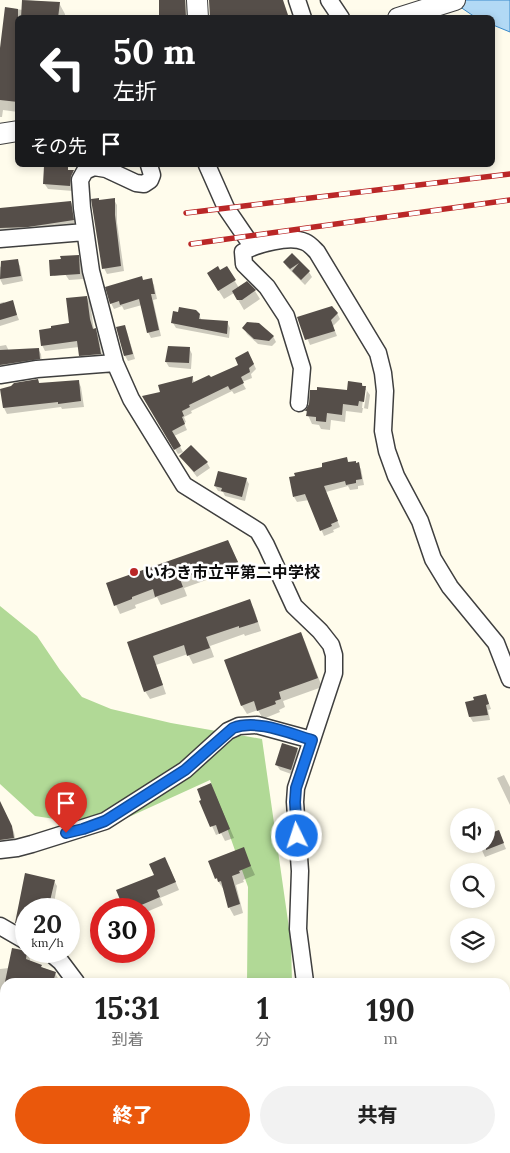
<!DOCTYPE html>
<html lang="ja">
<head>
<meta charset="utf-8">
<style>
  body { margin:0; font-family:Lora,"Noto Sans JP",serif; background:#f2f2f2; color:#222; height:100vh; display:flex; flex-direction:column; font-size:19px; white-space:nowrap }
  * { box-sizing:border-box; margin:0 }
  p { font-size:16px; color:#767676 }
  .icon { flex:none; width:28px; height:28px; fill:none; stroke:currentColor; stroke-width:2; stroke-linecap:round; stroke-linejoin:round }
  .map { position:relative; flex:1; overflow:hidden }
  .side { position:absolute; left:0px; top:978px; width:510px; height:176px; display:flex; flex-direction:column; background:#fff; border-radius:15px 15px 0 0; box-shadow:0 2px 8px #0003 }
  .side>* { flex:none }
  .banner { position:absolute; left:15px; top:15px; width:480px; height:152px; border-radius:8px; box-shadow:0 2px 8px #0003; background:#202124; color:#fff; overflow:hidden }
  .buttons { position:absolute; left:450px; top:808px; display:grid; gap:10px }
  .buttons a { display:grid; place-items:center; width:45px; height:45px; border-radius:50%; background:#fff; box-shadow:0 2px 8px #0003; font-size:25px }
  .speed { position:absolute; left:15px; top:898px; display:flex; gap:10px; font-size:25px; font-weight:700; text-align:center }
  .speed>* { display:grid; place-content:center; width:65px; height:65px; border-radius:50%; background:#fff; box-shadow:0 2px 8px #0003; line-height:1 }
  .speed small { font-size:12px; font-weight:400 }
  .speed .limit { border:8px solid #d22; background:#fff; color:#111 }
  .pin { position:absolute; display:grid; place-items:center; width:42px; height:42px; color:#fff; margin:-51px -21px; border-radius:50% 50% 50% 0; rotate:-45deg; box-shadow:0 0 5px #0007 }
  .pin .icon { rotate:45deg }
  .me { position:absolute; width:55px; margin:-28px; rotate:356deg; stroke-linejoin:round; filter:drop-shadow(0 0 4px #0008) }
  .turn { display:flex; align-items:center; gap:18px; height:105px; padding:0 15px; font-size:22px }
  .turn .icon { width:65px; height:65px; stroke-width:2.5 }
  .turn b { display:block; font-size:35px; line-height:42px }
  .then { display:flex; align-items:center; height:48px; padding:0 15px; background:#0003; gap:10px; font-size:19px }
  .eta { display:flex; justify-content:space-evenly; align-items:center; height:85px; text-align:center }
  .eta b { font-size:30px; font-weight:800; line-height:35px }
  .button { display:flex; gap:10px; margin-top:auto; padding:10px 15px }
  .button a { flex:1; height:58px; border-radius:30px; background:#ea580c; color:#fff; font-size:20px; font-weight:800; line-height:58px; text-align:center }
  .button a+a { background:#f2f2f2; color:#222 }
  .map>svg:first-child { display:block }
</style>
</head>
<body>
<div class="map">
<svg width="510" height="1153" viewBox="0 0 510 1153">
  <rect width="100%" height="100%" fill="#fffcec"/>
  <path fill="#b1d996" d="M0,606l37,30 23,34 22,27 29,12 60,14 91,16 29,203 1,40h-45l1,-95 -38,-107 -103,47 -72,-11 -35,-32z
    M0,1005l5,1v135l-5,-3z
    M17,1149h55l1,4h-53z
    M172,1149h186l2,4h-189z"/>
  <path fill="#b2d9f5" stroke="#3a8acb" d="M450,0h60v32l-17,-7 -1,-7 -17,-1z"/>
  <path fill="#0003" fill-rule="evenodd" d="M24,0l35,3 6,11v4h-47v94l-15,-2 -1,7h-2v-59l6,-50 17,2z
    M160,0h31l-3,18h-28z
    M67,168l2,3h4l3,5 -3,15 -25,-2 -4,-6z
    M93,200h21l3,5v17l7,49 -17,3 -3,-6z
    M71,202l3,6 2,18 -76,8v-25z
    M292,255l17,17 3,5 -7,8 -18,-18 -3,-5z
    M78,256l3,6 2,17 -14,1 -4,-6 -11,2 -3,-6z
    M17,260l3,6 3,15 -20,4 -3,-6v-12z
    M227,268l12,20 8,-5 8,8 5,8 -16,11 -10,-17 -10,6 -11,-17 7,-10z
    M142,278l1,3 8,-2 3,6 3,14 -4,1 8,36 -10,2 -3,-6 -6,-27 -18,5 -2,-4 -8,3 -3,-6z
    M87,298l3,5 4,27 4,5 5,24 -19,2 -4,-6 -1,-8 -34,4 -3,-6 28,-21z
    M4,302l1,2 7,-2 7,18 -19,6v-23z
    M337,313l3,6 -7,7 4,10 -27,9 -11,-27z
    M199,315l3,6 25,1 3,6 -1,10 -53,-10 -3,-5z
    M124,326l3,6 8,27 -7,2 -3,-5 -7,-28z
    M244,328l29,8 3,6 -4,4 -14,-2 -11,-10z
    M6,345l3,6 29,-2 3,5 1,10 -42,6v-24z
    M189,348l3,6 -1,15 -22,-2 -3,-5z
    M251,358l5,11 -5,5 1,4 -10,4 4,7 -12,5 -2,-3 -41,20 1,2 -8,4 2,5 -2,1 3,7 -13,6 9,16 -5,2 -34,-57 17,-4 31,-15 3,5 15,-4 30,-13z
    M38,380l2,4 38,-3 3,6 3,20 -22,2 -1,-2 -54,7 -3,-6 -2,-18z
    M362,384l8,11 -2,14 -5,-1 -1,5 -16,-2 -1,11 -14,-2 -1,10 -9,-1 -2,-4 -7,-1 -6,-13zM364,390h3l-3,18h-2z
    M191,447l16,16 3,5 -13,9 -16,-21z
    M347,459l2,4 9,1 3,5 3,16 -6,1v3l-8,1 -2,-4 -22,6 14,35 -7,3 1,2 -10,4 -15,-36 -12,2 -3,-5 30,-29z
    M246,479l3,5 -4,17 -20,-5 -2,-4 -5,-1 -3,-5z
    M228,541l14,30 -17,6 -2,-3 -39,14 3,8 -26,9 -4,-8 -22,8 1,3 -16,6 -4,-9z
    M249,600l5,9 7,22 -16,5 -1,-2 -34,12 4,11 -21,7 -5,-10 -32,11 10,29 -16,5 -5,-8 -17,-48z
    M301,633l4,9 17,45 -39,14 2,6 -6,3 1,2 -17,7 -5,-9 -11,4 -5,-8 -17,-46z
    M486,695l5,14 -3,1 2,10 -17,2 -3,-5 5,-16z
    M297,749l3,6 -6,20 -14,-5 -4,-6z
    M504,775l6,12v18l-13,-27z
    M211,784l23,54 -9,3 -4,-8 -5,2 -15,-34z
    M0,804l14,28 2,11 -14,2 -2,-4z
    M501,837l5,12 -21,8 -6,-13h7z
    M243,849l12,26 -12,5 1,2 -8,3 7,28 -9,3 -5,-9 -5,-17 -8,-12z
    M169,866l10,24 -19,8 3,7 -19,8v-4h-19l30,-34z
    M26,874l28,7 3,5 -4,23h-27v23l-6,-3 -4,-6z
    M26,952l4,7v3l25,11 4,7 -1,2h-53v21l-5,-1v-33l9,-1z
    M252,1149h33l-3,4h-31z"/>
  <path fill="#554e49" d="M22,0l38,2 -2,16h-37z
    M159,0h26l1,18h-27z
    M209,0h74l6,18h-79z
    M5,7l13,2v93l-18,-2v-52z
    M44,166l24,1v3h6l-3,6 -1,10 -27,-2z
    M99,198v2l16,-2v17l6,51 -19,3 -11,-70z
    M71,201l3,19 -46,7 -28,1v-20z
    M292,253l18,18 -9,9 -9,-9 7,-8 -9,6 -7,-7z
    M79,255l1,19 -30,2 -1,-16 12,-1 -1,-3z
    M18,259l3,17 -21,3 1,-18z
    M218,266l2,4 7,-4 9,14 -18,11 -11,-18z
    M142,276l1,4 9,-2 3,16h-4l8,36 -12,3 -8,-34 -19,6 -1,-4 -9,3 -5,-17z
    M247,281l9,9 -14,10h-5l-5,-9z
    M87,296l3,23 3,10 3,-1 5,26 -22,2 -2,-15 -36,5 -2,-16 12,-2v-2l18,-3 -3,-25z
    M13,300l4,15 -17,5v-16z
    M332,306l6,7 -7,7 4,11 -30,9 -8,-23z
    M179,307l17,3 4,4 -1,5 29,2 -1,13 -56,-11 2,-12 5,1z
    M247,322l12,1 15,13 -5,5 -15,-2 -12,-11z
    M125,325l8,29 -9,2 -8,-29z
    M168,346l22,1 -1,16 -24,-1z
    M39,348l1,11 -40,6v-15z
    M248,351l6,13 -5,4 1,4 -9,5 3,6 -14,7 -2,-4 -39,19 1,2 -8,4 2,5 -2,1 3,7 -13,7 9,15 -7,4 -32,-54 18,-4 -2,-7 35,-9 -1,7 17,-8 2,2 27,-12 -3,-7z
    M38,379l1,4 40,-3 2,21 -23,3v-2l-55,6 -3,-19 11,-3 3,-3z
    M348,381l14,2v3h4l-2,16 -5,-1 -1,5 -15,-2 -1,11 -15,-2 -1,9 -10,-1v-4l-10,-1 1,-5h-2l4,-7 1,-14h7v-3l30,3z
    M191,445l17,17 -14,10 -15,-16z
    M347,457l1,5 8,-1v2l3,-1 3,17 -6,1v3l-10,2 -1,-4 -21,5 14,35 -7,3 1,2 -12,5 -15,-37 -12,3 -4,-20 6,-1 -1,-3 28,-6v-4z
    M218,471l29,7 -5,19 -21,-6 1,-3 -8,-2z
    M228,540l10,22 -19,7 -1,-3 -38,13 3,8 -11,4 -17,6 -2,-8 -21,8v2l-18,7 -8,-23z
    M250,599l8,23 -19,6v-2l-33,11 4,11 -23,8 -3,-11 -31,11 10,29 -19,7 -17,-50z
    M301,632l17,46 -39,14 2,7 -6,2 1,3 -19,7 -3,-10 -13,5 -17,-46z
    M486,694l3,10 -3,1 2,10 -19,2 -4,-15 9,-2 -1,-3z
    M282,743l16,5 -7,22 -16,-5z
    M211,783l19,46 -11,5 -3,-9 -6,2 -11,-26 2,-1 -4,-11z
    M0,801l12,25 2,12 -14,2z
    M499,830l5,13 -18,7v-15z
    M244,847l7,19 -12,5 1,2 -8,3 8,28 -12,4 -7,-27 -3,1 -1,-4 -2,1 -7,-18z
    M165,857l11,25 -19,8 3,7 -28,12h-8l-8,-19 38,-15 -5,-11z
    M25,873l30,7 -7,29h-22v20l-11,-6z
    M12,948l15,3 -1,8 16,6 -1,2 15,5 -3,10h-48z"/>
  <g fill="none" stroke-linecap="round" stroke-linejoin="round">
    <g stroke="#3f3f3f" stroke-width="19">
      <path id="minor" d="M297,0l6,18
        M329,0l12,18
        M149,165l3,10 -2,5 -6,4 -8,-1 -30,-14 -12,-2 -9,4 -5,9 2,28 9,63 24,92 16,36 53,86 74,46 8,14 28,61 26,25 11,14 3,10v18l-38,115 -1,14 5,69 -2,58 7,53
        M207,165l19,43 26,38
        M0,239l85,-7
        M0,375l37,-6 78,-6
        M299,403l3,-35 -16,-52 -19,-29 -23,-23 -1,-12c13,-8 47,-17 62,-10 5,2 9,7 12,10l61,101 5,20 2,18 -2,40 4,20 9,25 24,45 13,38 17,28 46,56 14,36
        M0,850l17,-2 15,-4 73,-23 80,-51 43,-39 11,-5 18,-1 55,15
        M0,926l26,15
        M48,951l13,11 15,20
        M138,1149l2,4
        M288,1153l1,-4"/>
    </g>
    <g stroke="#3f3f3f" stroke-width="22">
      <path id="tertiary" d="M197,0l1,18
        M398,18l57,-18
        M0,134l18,-3"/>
    </g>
    <use href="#minor" stroke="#fff" stroke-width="16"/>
    <use href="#tertiary" stroke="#fff" stroke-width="20"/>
    <g stroke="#ba2727" stroke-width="5.5">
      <path id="rail" d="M186,213l324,-39
        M191,244l319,-44"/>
    </g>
    <use href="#rail" stroke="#fff" stroke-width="4" stroke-dasharray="11" stroke-linecap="butt"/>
  </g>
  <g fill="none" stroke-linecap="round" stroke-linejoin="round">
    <g stroke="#114b97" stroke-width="12">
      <path id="route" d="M66,833l17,-4 22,-8 80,-51 48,-42c24,-9 55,5 79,12l-16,48 -1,14 2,34"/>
    </g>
    <use href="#route" stroke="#1a73e8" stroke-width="9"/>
  </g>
  <circle fill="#ba2727" stroke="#fff" stroke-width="2" cx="134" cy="572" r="5"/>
  <g text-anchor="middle" stroke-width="5" stroke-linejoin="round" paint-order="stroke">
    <g font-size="16" font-weight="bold" fill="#0c0c0c" stroke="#fff" text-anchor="start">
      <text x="144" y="578">いわき市立平第二中学校</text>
    </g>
  </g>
</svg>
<div class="buttons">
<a><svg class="icon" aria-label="sound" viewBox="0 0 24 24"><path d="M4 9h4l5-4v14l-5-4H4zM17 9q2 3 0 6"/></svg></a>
<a><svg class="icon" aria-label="search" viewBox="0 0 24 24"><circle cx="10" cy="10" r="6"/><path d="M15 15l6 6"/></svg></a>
<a><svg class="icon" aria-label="layers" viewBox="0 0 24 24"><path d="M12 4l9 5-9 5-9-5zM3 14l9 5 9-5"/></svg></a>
</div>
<div class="speed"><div>20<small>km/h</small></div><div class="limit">30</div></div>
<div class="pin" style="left:66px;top:833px;background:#d93025"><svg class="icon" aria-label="arrive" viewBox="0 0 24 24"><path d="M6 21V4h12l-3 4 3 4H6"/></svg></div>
<svg class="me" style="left:297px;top:836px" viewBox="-20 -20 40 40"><circle r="17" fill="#1a73e8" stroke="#fff" stroke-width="3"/><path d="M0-11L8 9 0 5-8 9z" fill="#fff"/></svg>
<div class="banner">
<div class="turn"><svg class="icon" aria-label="left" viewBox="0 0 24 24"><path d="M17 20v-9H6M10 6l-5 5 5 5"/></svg><div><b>50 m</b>左折</div></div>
<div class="then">その先<svg class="icon" aria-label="arrive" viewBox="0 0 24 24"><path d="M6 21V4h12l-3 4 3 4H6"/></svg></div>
</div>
<section class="side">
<div class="eta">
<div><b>15:31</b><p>到着</p></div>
<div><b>1</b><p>分</p></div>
<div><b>190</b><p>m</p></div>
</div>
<div class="button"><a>終了</a><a>共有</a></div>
</section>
</div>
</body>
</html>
